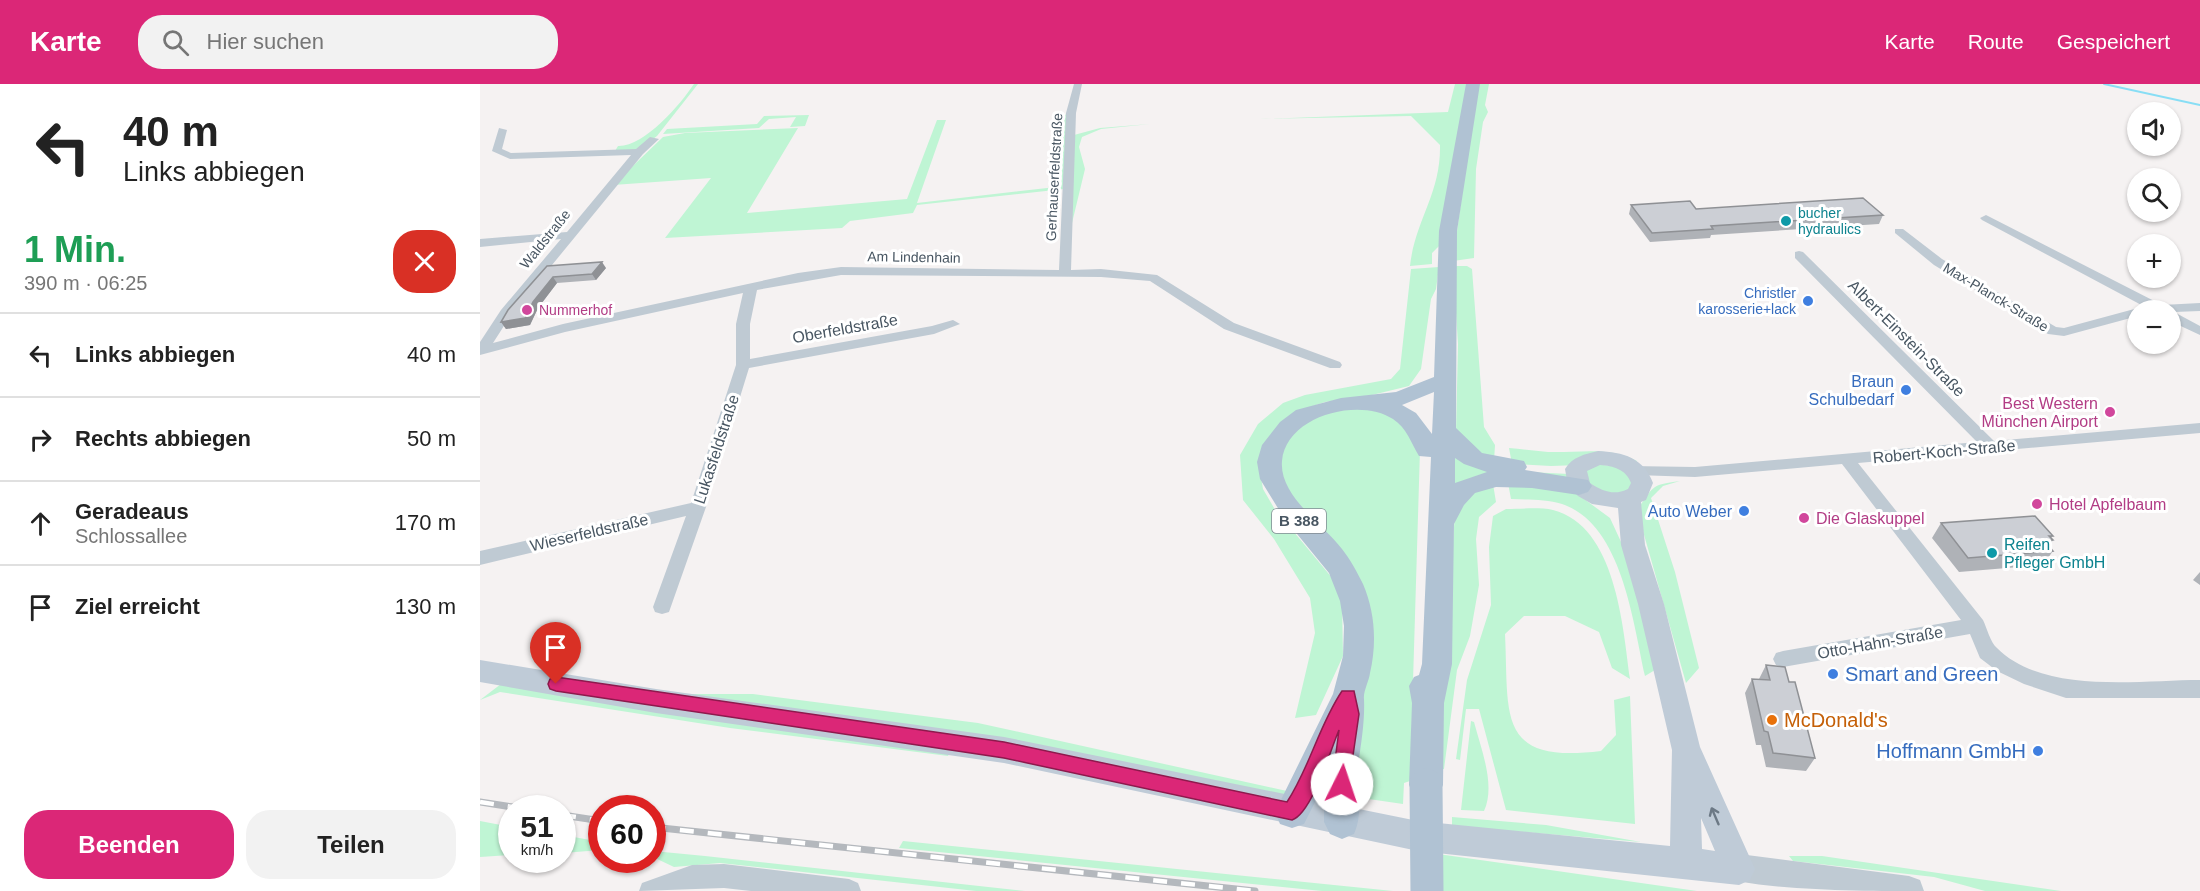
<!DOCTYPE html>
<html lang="de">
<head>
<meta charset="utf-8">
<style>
  body { margin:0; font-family:Helvetica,sans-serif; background:#f2f2f2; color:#222; height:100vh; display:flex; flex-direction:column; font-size:22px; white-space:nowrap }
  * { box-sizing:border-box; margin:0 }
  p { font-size:20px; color:#767676 }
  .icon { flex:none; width:33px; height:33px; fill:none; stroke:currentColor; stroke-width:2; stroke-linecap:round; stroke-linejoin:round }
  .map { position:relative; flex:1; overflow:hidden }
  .side { display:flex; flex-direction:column; background:#fff; width:480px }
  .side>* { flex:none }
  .guide { background:#fff; color:#222; overflow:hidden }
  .buttons { position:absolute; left:1647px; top:18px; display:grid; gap:12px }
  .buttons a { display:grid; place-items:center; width:54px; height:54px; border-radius:50%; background:#fff; box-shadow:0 2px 4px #0004; font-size:30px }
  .speed { position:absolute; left:18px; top:711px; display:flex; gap:12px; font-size:30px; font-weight:700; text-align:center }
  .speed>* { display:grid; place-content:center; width:78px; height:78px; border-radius:50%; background:#fff; box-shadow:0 2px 4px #0004; line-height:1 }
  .speed small { font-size:15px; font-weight:400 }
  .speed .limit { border:9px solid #d22; background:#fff; color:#111 }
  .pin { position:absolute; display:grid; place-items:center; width:51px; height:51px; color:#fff; margin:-62px -26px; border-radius:50% 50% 50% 0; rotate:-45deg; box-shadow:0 0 6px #0007 }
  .pin .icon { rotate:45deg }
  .me { position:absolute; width:66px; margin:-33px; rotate:4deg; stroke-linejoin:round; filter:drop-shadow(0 0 4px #0008) }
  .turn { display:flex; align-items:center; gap:21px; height:126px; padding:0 24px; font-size:27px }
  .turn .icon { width:78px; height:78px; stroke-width:2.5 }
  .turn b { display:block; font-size:42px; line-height:51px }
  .round { display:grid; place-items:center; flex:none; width:63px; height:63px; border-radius:24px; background:#f2f2f2 }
  .head { display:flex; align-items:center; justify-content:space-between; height:102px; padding:0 24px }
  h1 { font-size:36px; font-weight:700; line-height:45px; color:#1e9e55 }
  .button { display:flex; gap:12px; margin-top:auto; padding:12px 24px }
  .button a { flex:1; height:69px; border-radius:24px; background:#db2777; color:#fff; font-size:24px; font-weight:700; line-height:69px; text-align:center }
  .button a+a { background:#f2f2f2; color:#222 }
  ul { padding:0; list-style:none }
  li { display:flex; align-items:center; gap:18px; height:84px; padding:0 24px; border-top:2px solid #e0e0e0 }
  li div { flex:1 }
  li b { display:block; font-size:22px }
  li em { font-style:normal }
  header { display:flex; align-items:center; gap:36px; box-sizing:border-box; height:84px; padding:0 30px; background:#db2777; color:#fff }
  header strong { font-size:28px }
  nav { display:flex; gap:33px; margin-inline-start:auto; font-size:21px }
  .search { width:420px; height:54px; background:#f2f2f2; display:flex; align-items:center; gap:15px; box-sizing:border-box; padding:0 21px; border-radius:24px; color:#767676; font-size:22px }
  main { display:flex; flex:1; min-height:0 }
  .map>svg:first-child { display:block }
</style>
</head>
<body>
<header>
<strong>Karte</strong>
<div class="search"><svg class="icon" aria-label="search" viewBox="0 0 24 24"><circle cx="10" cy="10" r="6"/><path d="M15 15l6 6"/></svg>Hier suchen</div>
<nav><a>Karte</a><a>Route</a><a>Gespeichert</a></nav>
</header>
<main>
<section class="side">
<div class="guide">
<div class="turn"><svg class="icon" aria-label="left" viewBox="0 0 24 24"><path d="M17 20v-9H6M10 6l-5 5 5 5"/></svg><div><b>40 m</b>Links abbiegen</div></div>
</div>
<div class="head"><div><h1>1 Min.</h1><p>390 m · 06:25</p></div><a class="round" style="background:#d93025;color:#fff"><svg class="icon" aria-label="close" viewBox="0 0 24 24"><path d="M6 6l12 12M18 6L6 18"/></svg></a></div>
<ul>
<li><svg class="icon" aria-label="left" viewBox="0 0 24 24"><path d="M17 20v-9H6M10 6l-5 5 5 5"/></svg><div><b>Links abbiegen</b></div><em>40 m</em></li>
<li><svg class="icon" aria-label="right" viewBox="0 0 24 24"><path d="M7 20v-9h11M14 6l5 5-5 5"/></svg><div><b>Rechts abbiegen</b></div><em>50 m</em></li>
<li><svg class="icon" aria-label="ahead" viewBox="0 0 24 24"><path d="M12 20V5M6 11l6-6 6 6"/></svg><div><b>Geradeaus</b><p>Schlossallee</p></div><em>170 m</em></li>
<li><svg class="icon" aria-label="arrive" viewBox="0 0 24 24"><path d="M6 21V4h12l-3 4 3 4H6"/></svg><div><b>Ziel erreicht</b></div><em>130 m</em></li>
</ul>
<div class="button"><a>Beenden</a><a>Teilen</a></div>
</section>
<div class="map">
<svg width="1720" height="807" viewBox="0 0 1720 807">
  <rect width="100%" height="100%" fill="#f5f2f2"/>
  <path fill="#bff5d4" d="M214,0h4l-41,52 -18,14 -24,1 3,-5c26,1 62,-41 76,-62z
    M975,0h12l-26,160 -9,9v11l-22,2c5,-46 31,-72 30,-121l-29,-29 -151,3 188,-7z
    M997,0h12l-4,21 3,7 -5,10 -7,47 -2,89 -21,3z
    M573,30l15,1 -4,74 -147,16 -4,8 -63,8 -8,7 -177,10 46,-60 -98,7 50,-48 22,-4 113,-5 -51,85 160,-14 30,-79h9l-29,83 139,-16 8,-71z
    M329,31l-4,11 -15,1 6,-10 -27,2 -10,9 -96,6 4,-5 90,-5 7,-8z
    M670,40l-49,5 -19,8 -3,10 6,22 -13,54 2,-88 26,-7z
    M973,182h14l5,3 12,158 11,18 -1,16 -11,-3 -27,-26 2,-88z
    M959,183l-3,22 -5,10 -10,70 -12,17 -37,9 -47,7 -27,9 -39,54 4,24 11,19 59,71 9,22 1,55 -27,59 -21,3 20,-85 -5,-35 -36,-59 -31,-39 -3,-45 18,-31 25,-21 22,-8 86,-16 9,-10 11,-100z
    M870,324c41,3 48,8 70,42l-10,331 -6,2 -1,21 -55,-8 16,-197 -82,-113c-7,-55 19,-68 68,-78z
    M1029,364c13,1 26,3 39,4 31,1 61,-6 89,9l-1,2 -85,3 -39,-2z
    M968,365l62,22 59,3 1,8 -115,5z
    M1115,380l25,3 13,13 -2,9 -16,7 -25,-8 -4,-17z
    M1200,397l-17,5 -12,12 24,74 24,96 -13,15 -49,-173c17,-23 12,-25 43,-29z
    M1028,399l68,10 34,25 18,39 27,113 -10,6c-12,-54 -23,-152 -83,-172 -16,-5 -35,-4 -51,-5z
    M1013,400l3,18 -17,15 -3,22 3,46 -9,51 -13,34 -13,99 -6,1 17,-258 9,-16z
    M1026,425c15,0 33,-2 47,1 63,16 70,117 77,169l-18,-11 -13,-36 -34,-16h-41l-19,18c4,82 -9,130 96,117l15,-16 -2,-35 16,-4 5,128 -129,-14 -27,-101h-13l-6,51 -4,-1 11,-79 24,-75 -2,-58 4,-31z
    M21,600l450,66 -3,6 -218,-28 -230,-36 -20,8z
    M207,610h66l225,29 318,70 -4,9z
    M991,637l3,1c7,27 22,63 10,89l-23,-1z
    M972,733l94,8 95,17 -189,-16z
    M0,737l31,6v28l-31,2z
    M83,751l38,7v8l-38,3z
    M423,757l490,50h-71l-423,-43z
    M173,767l52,5 320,35h-49l-256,-28 -46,4 -21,-10z
    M937,767l280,40h-280z
    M1309,772h33l239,35h-76l-51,-14 -141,-16z"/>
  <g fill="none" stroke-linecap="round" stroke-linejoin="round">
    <path stroke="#88def5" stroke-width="2" d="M1624,0l96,21"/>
    <path fill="#bfcad3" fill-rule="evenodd" d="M594,0h8l-6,29 -5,157 30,-1 56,6 77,48 106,39 2,3 -2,3h-10l-106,-39 -74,-48 -49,-4 -260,-2 -84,15 -7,34v35l182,-33 21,-6 7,4 -26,10 -185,34 -43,139 -37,105 -7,2 -7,-2 -2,-5 33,-91 -206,49v-14l211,-48 45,-138v-41l7,-31 -178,39 -85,23v-13l21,-32 60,-71 -81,8v-8l87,-7 64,-77 -121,4 -18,-8 7,-23 8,2 -5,19 9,4 125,-4 14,-12 9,2 -16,15 -132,161 -18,28 70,-19 235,-51 43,-6 218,3 7,-157z
      M1506,131l176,90 38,-2v8l-26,1 26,14v9l-30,-14v-11h-23v-2l-165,-88 -2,-2z
      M1415,145h8l39,30 114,68 8,1 74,-20 6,2h-6v6l-74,20 -16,-2 -114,-69 -39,-32z
      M1319,167l4,1 191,189 206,-18v10l-342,30 125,157c4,8 7,22 14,28 47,47 142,32 203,32v18h-134l-42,-14 -27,-13 -17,-13 -10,-24 -187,33 -7,-2 -3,-6 3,-6 7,-2 178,-31 -119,-156 -147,13 -59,-2 -8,-5 2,-4 65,1 282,-25 -182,-184v-6z
      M244,780l125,15 9,4 3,8h-110l-27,-3 -85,3 3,-8 50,-18z"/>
    <path fill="#bfcad3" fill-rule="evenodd" d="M1259,770l170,22 11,4 4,11c-55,0 -145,0 -196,-12l-4,-10 4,-10z"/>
    <path fill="#bfcbd7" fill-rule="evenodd" d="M1118,367c25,1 46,7 55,32l-7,17 -5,2 4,43 19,59 36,143 55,122 -5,11 -11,5 -321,-34 -414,-88 -348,-50 -176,-31v-22l176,29 348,48 414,84 252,25 2,-96 -34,-146 -17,-59 -3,-37 -26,-4 -14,-8 -10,-10 -3,-17c7,-12 20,-15 33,-18zM1120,381c13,1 26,4 31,18l-3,6c-14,7 -26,2 -38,-6l-3,-12zM1221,734l14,33 -13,-2z"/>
    <path fill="#b0c2d3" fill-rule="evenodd" d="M986,0h14l-23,147 -1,197 26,25 42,8 3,6 -2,3 63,10 4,6 -4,6 -9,3 -47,-7 -36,-1 -21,6 -11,12 -10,19 -2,140 -8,39 -1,82 -5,11 -12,5 -12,-5 -5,-11 3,-82 -3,-17 5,-9 5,-2 3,-11 9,-207 -12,-1c-8,-13 -12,-28 -26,-37 -33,-22 -107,-4 -111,42 -3,35 41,63 60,88 8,10 15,23 21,35 12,28 14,59 7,89 -1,8 -7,19 -6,26 1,23 -3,44 -6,68 -2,22 6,45 -4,67l-12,5 -12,-5 -6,-12v-38l-20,40 -12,4 -12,-4 -5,-12 58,-118 10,-38 1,-30 -4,-25 -11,-28 -45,-55 -24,-39 -3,-17 5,-17 18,-23 16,-12 45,-12 55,-6 38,-15 5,-146zM954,308l-2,42 -16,-21 -14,-8zM975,374l9,6 23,8 -32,11z"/>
    <g stroke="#b4b8bd" stroke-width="7">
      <path id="rail" d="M0,718l39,6
        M82,731l40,6
        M172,743l603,64"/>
    </g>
    <use href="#rail" stroke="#fff" stroke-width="4.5" stroke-dasharray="14" stroke-linecap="butt"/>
    <path stroke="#b0c2d3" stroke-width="33" d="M946,701l1,106"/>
  </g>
  <path fill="#afb2b7" d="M1151,121l65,4 187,6 -4,9 -168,11 -1,3 -60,4 -21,-28z
    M67,182l59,2 -10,12 -39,3 -19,25 -8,17 -24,4 -5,-7z
    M1461,439l112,13 -2,2 2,2 -4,6 4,5 -10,14 -84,7 -27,-34z
    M1720,488v13l-7,-5z
    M1286,581l23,17 26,76 -9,13 -40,-4 -5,-22h-5l-11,-52 7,-14h7z"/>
  <path fill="#8f9195" d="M122,178l4,6 -10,12 -4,-6z
    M73,193l4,6 -19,25 -8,17 -24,4 -5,-7 32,-20z"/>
  <path fill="#cccfd5" stroke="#8f9195" stroke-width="1.5" d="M1383,114l20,17 -172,11 2,3 -61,4 -21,-28 59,-4 6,8z
    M122,178l-10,12 -39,3 -20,25 -8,16 -24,4 7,-12 39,-44z
    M1555,432l18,20h-4l4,4 -8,1 8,10 -85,7 -27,-35z
    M1286,581l19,2 4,15h6l20,76 -42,-5 -5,-21 -4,-1 -12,-52 18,1z"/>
  <defs><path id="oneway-shaft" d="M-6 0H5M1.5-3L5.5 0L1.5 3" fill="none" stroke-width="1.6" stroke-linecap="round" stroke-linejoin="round" transform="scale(1.5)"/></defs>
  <use stroke="#6c7985" href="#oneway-shaft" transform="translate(1235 732) rotate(-113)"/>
  <path fill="#db2777" stroke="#8e194d" stroke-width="1.5" d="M76,593l448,65 283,60c23,-35 32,-77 55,-111h12l5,23 -11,76 -6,2 -7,-2 -3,-6 7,-54c-9,21 -27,83 -47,90l-288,-62 -448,-67 -6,-2 -2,-5 2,-5z"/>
  <g fill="#0f9aa8" stroke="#fff" stroke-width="2">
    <circle cx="1306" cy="137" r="6"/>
    <circle cx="1512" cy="469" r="6"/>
  </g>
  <g fill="#3f7fe0" stroke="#fff" stroke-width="2">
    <circle cx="1328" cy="217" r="6"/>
    <circle cx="1426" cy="306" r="6"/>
    <circle cx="1264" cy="427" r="6"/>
    <circle cx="1353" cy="590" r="6"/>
    <circle cx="1558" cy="667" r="6"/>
  </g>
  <g fill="#d1479c" stroke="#fff" stroke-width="2">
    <circle cx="47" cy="226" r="6"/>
    <circle cx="1630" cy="328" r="6"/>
    <circle cx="1557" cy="420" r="6"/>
    <circle cx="1324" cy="434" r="6"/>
  </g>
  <circle fill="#e8710a" stroke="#fff" stroke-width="2" cx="1292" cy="636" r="6"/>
  <g text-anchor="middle" stroke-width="6" stroke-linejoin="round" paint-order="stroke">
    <g font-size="14" fill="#485662" stroke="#fff">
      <text transform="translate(574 93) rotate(-87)" y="5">Gerhauserfeldstraße</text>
      <text transform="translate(65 155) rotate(-51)" y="5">Waldstraße</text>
      <text transform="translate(434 173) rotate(1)" y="5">Am Lindenhain</text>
      <text transform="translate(1516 213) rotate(31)" y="5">Max-Planck-Straße</text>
    </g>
    <g font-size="14" fill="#0d838f" stroke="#fff" text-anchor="start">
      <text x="1318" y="134">bucher<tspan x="1318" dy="16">hydraulics</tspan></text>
    </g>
    <g font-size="14" fill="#366cbe" stroke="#fff" text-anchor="end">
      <text x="1316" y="214">Christler<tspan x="1316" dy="16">karosserie+lack</tspan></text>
    </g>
    <g font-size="14" fill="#b23c85" stroke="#fff" text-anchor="start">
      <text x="59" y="231">Nummerhof</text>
    </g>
    <rect fill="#fff" stroke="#7f8991" stroke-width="1.5" x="792" y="425" width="54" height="24" rx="4.5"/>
    <g font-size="15" font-weight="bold" fill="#485662">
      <text x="819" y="442">B 388</text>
    </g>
    <g font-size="16" fill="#485662" stroke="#fff">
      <text transform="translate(365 244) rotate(-10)" y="6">Oberfeldstraße</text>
      <text transform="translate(1427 254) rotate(45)" y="6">Albert-Einstein-Straße</text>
      <text transform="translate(236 365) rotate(-72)" y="6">Lukasfeldstraße</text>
      <text transform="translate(1464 367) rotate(-5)" y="6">Robert-Koch-Straße</text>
      <text transform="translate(109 448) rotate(-13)" y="6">Wieserfeldstraße</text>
      <text transform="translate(1400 558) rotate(-10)" y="6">Otto-Hahn-Straße</text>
    </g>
    <g font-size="16" fill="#366cbe" stroke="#fff" text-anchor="end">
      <text x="1414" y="303">Braun<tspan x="1414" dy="18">Schulbedarf</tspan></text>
      <text x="1252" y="433">Auto Weber</text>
    </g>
    <g font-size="16" fill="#b23c85" stroke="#fff" text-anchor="start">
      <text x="1618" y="325" text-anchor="end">Best Western<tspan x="1618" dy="18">München Airport</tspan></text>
      <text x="1569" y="426">Hotel Apfelbaum</text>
      <text x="1336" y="440">Die Glaskuppel</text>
    </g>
    <g font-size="16" fill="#0d838f" stroke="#fff" text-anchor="start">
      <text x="1524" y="466">Reifen<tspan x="1524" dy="18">Pfleger GmbH</tspan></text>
    </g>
    <g font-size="20" fill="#366cbe" stroke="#fff" text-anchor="start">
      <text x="1365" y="597">Smart and Green</text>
      <text x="1546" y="674" text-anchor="end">Hoffmann GmbH</text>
    </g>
    <g font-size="20" fill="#c56008" stroke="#fff" text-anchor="start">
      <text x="1304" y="643">McDonald's</text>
    </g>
  </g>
</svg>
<div class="buttons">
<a><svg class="icon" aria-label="sound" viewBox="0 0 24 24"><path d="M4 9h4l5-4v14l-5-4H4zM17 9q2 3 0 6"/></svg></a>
<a><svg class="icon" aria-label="search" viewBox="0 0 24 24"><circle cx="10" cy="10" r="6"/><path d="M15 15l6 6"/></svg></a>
<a>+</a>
<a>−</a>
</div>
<div class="speed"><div>51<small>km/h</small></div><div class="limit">60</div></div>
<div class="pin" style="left:76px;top:600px;background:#d93025"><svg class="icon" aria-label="arrive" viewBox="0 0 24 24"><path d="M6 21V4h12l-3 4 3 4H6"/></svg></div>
<svg class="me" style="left:862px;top:700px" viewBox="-20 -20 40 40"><circle r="19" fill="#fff"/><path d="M0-13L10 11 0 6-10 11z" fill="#db2777"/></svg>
</div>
</main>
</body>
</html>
